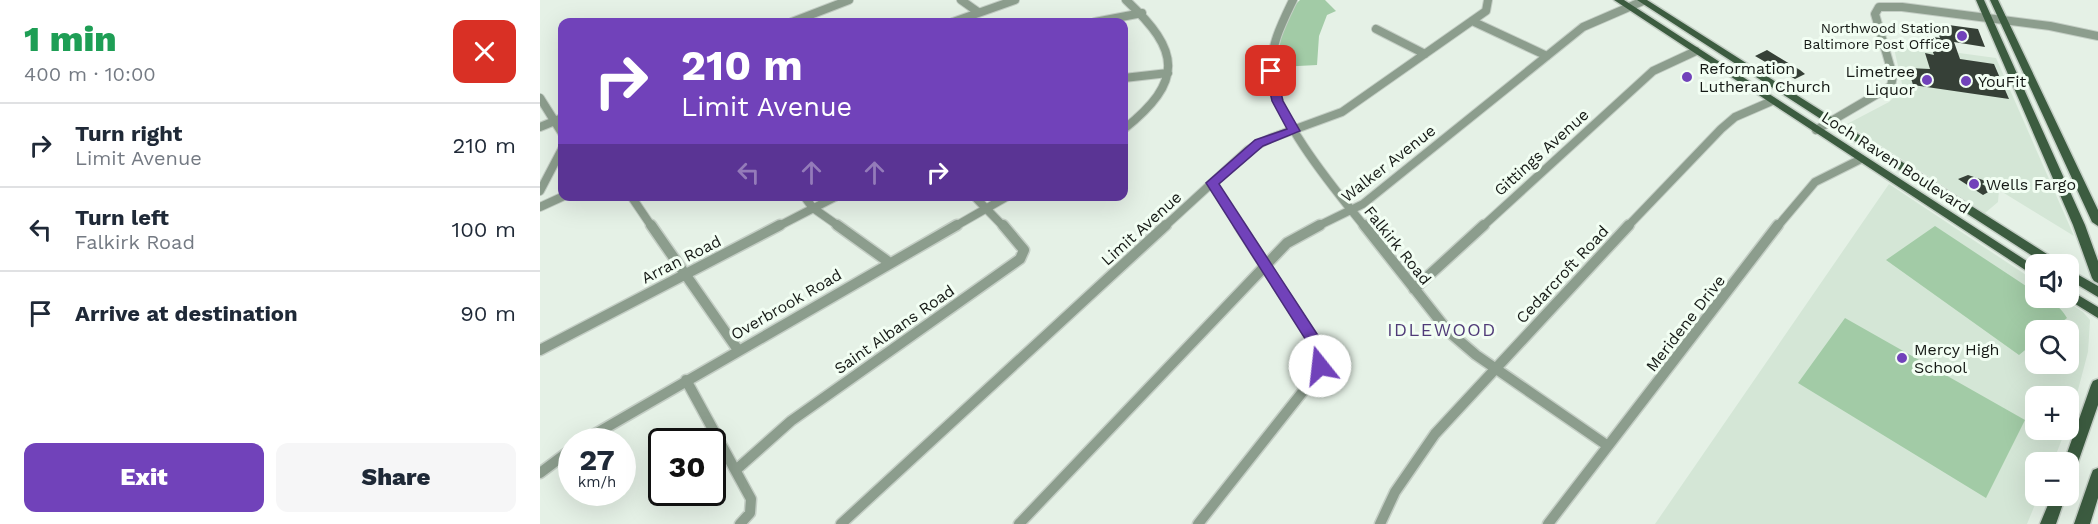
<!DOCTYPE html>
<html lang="en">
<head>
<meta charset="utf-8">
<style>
  body { margin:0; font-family:"Work Sans",sans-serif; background:#f6f6f7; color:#1f2937; height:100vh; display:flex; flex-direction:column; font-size:22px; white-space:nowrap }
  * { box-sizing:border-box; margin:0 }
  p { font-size:20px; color:#747a83 }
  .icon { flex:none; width:33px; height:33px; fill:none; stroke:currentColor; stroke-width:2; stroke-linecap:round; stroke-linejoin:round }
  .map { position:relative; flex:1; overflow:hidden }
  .details { display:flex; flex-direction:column; background:#fff; width:540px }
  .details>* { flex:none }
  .guide { position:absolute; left:18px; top:18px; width:570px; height:183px; border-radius:12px; box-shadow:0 6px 24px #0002; background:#7142ba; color:#fff; overflow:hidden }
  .tools { position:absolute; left:1485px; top:254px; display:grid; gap:12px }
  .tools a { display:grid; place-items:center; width:54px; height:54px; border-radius:12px; background:#fff; box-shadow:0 6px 24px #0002; font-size:30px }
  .speed { position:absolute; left:18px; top:428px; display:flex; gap:12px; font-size:30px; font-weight:700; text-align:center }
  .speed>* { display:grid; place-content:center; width:78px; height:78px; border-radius:50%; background:#fff; box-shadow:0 6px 24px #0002; line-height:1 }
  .speed small { font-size:15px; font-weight:400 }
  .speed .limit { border:3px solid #111; border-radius:9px; background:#fff; color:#111 }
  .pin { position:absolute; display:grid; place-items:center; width:51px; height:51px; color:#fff; margin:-26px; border-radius:12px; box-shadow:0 3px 9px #0006 }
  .me { position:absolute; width:66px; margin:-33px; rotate:344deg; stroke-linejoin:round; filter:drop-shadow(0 0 4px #0008) }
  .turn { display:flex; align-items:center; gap:21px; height:126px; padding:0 24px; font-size:27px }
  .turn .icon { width:78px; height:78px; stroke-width:2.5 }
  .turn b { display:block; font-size:42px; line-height:51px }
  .lanes { display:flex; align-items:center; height:57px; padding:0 24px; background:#0003; justify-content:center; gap:30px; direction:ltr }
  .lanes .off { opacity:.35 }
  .round { display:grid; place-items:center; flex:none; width:63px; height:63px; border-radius:12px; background:#f6f6f7 }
  .head { display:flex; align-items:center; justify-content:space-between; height:102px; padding:0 24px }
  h1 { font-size:36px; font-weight:800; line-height:45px; color:#1e9e55 }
  .action { display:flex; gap:12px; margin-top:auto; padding:12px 24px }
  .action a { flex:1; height:69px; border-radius:12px; background:#7142ba; color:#fff; font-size:24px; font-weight:800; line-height:69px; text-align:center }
  .action a+a { background:#f6f6f7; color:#1f2937 }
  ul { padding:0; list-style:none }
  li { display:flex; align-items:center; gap:18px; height:84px; padding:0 24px; border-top:2px solid #e0e1e3 }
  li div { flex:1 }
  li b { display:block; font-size:22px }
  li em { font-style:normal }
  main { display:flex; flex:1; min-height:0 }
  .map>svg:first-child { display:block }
</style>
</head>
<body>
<main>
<section class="details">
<div class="head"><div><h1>1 min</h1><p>400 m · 10:00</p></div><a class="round" style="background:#d93025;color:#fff"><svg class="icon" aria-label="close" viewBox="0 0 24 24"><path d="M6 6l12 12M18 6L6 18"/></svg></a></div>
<ul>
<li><svg class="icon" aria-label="right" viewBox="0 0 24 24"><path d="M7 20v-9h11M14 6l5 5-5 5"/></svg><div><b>Turn right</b><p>Limit Avenue</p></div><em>210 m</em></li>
<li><svg class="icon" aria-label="left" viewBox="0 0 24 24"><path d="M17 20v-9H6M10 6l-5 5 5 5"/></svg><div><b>Turn left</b><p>Falkirk Road</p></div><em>100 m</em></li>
<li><svg class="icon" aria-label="arrive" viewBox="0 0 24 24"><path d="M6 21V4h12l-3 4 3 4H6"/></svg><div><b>Arrive at destination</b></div><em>90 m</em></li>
</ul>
<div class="action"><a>Exit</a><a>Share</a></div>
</section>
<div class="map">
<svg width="1558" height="524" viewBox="0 0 1558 524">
  <rect width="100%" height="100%" fill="#e5f1e6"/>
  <path fill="#d4e6d6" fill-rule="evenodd" d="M1353,44l103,14 78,178 -75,-46 -1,12 -13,11 -138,-89 42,-22 14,-14z
    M1349,184l146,97 1,16h24l23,15 7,8 -2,32 -19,72 -1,-28h-32v33h30l-13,33h-17v33h3l-12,29h-372zM1496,330h32v33h-32z"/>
  <path fill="#a2cba6" d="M760,0h25l11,11 -9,4 -8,21 -2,29 -38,2c0,-23 2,-51 21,-67z
    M1395,226l100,66 1,5c12,0 25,10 31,21l-16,12h-15l-1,12 -16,13 -133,-95z
    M1305,318l180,102 -39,78 -188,-115z"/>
  <path fill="#364037" d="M1401,24l37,5 7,18 -31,-5 6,17 34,5 15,35 -96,-14 -5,-17 22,1 -5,-16 9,2 -7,-19 13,2 -4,-11 4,1z
    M1227,50l33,20 5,4 -10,5 -40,-23z
    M1428,175l18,6 -4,3 10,6 -9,5 -25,-16z"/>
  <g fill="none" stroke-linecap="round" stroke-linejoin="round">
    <g stroke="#c4cec5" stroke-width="10">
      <path id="minor-far1" d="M421,0l17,12
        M753,0c-11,23 -22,44 -22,70 1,45 65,121 94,157
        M932,21l75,35
        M252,22l57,-22
        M413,22l62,-22
        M555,22l47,-9
        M836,29l49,25
        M584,78l44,-5
        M0,98l22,35
        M0,127l22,-9
        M584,129c60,-48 57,-78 2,-129
        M1276,130l75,-44 2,-10 -18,-62 4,-7h23l148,19 48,10
        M672,183l28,44
        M0,191l22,-42
        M91,196l21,31
        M264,196l9,12 27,19
        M434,196l30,31
        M0,207l24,-11
        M237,227l60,-31
        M414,227l54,-31
        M624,227l84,-77 23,-12 71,-26 144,-101 2,-11
        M776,227l47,-23 220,-177 60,-26
        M942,227l171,-156 43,-20
        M1087,227l94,-98 14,-12 37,-16
        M1237,227l38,-45 46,-23"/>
    </g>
    <g stroke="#c4cec5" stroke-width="13">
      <path id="minor" d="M111,225l87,125
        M297,225l53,38
        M824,225l84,106 28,24 132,91
        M874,289l70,-64
        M0,350l240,-125
        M146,380l65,119 -1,14 -10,11
        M43,441l374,-216
        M197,469l54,-48 229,-162 4,-9 -21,-25
        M0,473l32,-24
        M301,524l325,-299
        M479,524l268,-281 33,-18
        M658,524l110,-139 14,-26 -6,-15 -77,-119
        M840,524l15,-32 40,-58 194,-209
        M1008,524l230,-299"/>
    </g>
    <g stroke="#c4cec5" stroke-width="3">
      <path id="major" d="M1074,0h10l412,267v10z
        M1097,0h10l411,261 2,3h-15z
        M1436,0h8l101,225 13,36v22l-4,-2 -2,-3 -19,-53z
        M1450,0h8l100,210v16l-6,-4z
        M1528,269l30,17v11l-30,-18z
        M1528,289l30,18v11l-34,-21h4z
        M1558,379v26l-23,66 -2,5 -5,1v-15h-4l27,-77 2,-4z
        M1558,468v30l-8,26h-16l17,-49 2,-5z
        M1512,495h14l-10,29h-16z"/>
    </g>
    <use href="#minor-far1" stroke="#8c9d8d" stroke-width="8"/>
    <use href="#minor" stroke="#8c9d8d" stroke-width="10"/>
    <use href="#major" fill="#3c5c40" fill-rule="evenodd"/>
  </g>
  <path fill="#7142ba" stroke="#492b79" stroke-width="1.5" d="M731,68l5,3 7,30 17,30 -37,15 -44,38 102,156 8,14 -1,12 -8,6 -7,-6 1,-12 -3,-6 -105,-165 49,-43 32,-11 -15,-28 -7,-30z"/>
  <g fill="#7142ba" stroke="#f2fef3" stroke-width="2">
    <circle cx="1422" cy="36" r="6"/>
    <circle cx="1147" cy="77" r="6"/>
    <circle cx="1387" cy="80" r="6"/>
    <circle cx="1426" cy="81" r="6"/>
    <circle cx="1434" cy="184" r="6"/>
    <circle cx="1362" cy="358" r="6"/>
  </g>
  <g text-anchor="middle" stroke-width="6" stroke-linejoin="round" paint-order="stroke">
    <g font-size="14" fill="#151915" stroke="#f2fef3" text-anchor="end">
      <text x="1410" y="33">Northwood Station<tspan x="1410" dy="16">Baltimore Post Office</tspan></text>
    </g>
    <g font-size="16" fill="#151915" stroke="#f2fef3" text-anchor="start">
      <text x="1159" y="74">Reformation<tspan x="1159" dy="18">Lutheran Church</tspan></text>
      <text x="1375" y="77" text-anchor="end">Limetree<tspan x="1375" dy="18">Liquor</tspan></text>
      <text x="1438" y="87">YouFit</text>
      <text x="1446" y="190">Wells Fargo</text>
      <text x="1374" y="355">Mercy High<tspan x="1374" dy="18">School</tspan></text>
    </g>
    <g font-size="16" fill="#151915" stroke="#f2fef3">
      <text transform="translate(1001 152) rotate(-42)" y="6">Gittings Avenue</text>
      <text transform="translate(1356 162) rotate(33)" y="6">Loch Raven Boulevard</text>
      <text transform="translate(848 163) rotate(-38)" y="6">Walker Avenue</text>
      <text transform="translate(601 228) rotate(-42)" y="6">Limit Avenue</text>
      <text transform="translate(858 245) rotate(51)" y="6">Falkirk Road</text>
      <text transform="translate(141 259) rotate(-27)" y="6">Arran Road</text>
      <text transform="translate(1022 274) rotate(-47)" y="6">Cedarcroft Road</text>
      <text transform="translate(246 304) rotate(-30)" y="6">Overbrook Road</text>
      <text transform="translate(1145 323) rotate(-52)" y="6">Meridene Drive</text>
      <text transform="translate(354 329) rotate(-35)" y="6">Saint Albans Road</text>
    </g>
    <g font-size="18" letter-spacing="1.5" fill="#503b78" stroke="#f2fef3">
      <text x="902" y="336">IDLEWOOD</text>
    </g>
  </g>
</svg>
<div class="tools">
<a><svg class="icon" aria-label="sound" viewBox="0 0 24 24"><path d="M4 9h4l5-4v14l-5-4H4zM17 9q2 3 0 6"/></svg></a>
<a><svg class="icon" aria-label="search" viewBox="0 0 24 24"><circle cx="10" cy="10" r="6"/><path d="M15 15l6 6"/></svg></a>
<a>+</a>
<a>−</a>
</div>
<div class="speed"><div>27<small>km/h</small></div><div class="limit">30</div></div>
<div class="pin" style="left:731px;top:71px;background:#d93025"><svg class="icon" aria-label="arrive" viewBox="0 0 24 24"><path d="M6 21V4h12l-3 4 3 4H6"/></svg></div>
<svg class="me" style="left:780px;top:366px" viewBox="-20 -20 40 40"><circle r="19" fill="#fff"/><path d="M0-13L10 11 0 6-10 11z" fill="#7142ba"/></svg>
<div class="guide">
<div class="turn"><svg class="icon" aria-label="right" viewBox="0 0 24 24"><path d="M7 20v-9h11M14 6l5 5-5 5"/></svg><div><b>210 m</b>Limit Avenue</div></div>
<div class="lanes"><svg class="icon off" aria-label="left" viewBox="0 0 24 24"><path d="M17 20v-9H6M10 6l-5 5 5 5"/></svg><svg class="icon off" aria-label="ahead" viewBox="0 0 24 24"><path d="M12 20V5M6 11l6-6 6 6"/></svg><svg class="icon off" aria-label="ahead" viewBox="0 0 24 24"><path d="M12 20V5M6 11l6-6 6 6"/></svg><svg class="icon" aria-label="right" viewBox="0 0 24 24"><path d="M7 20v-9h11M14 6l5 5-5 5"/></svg></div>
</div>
</div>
</main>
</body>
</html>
